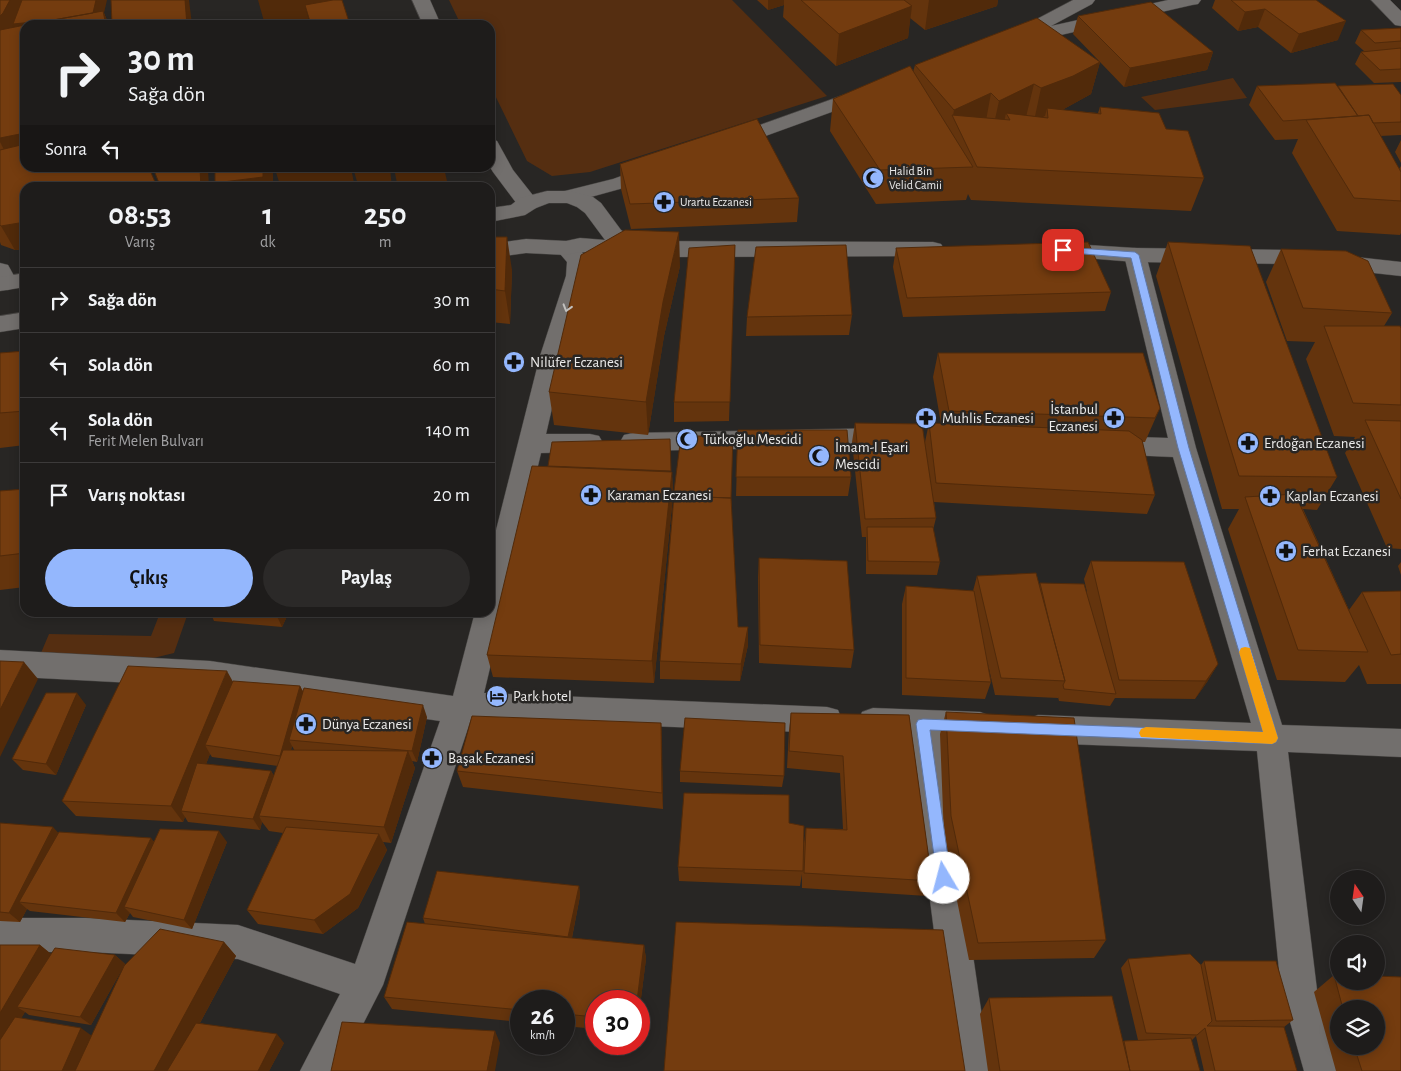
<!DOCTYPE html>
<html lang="tr">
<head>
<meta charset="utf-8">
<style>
  body { margin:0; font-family:"Alegreya Sans",sans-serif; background:#2b2928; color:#f1f3f6; height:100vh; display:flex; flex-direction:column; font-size:19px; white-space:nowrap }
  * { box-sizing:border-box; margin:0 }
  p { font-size:16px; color:#a1a1a3 }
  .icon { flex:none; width:28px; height:28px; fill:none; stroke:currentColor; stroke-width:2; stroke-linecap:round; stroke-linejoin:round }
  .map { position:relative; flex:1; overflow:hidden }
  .panel { position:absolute; left:20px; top:182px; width:475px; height:435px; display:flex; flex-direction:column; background:#1e1c1b; border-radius:15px; box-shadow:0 2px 12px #0003,0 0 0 1px #3c3a3a }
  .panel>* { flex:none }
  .top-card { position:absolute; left:20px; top:20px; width:475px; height:152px; border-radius:15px; box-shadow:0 2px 12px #0003,0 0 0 1px #3c3a3a; background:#1e1c1b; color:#f1f3f6; overflow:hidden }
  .needle { width:32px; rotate:347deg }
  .tools { position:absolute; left:1330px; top:870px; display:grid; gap:10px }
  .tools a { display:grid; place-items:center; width:55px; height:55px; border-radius:50%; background:#1e1c1b; box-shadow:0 2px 12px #0003,0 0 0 1px #3c3a3a; font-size:25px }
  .speed { position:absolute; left:510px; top:990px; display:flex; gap:10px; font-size:25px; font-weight:700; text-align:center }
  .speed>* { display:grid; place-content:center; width:65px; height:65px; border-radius:50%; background:#1e1c1b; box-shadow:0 2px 12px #0003,0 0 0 1px #3c3a3a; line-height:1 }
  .speed small { font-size:12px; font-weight:400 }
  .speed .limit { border:8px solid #d22; background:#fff; color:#111 }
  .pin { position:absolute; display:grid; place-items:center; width:42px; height:42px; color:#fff; margin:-21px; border-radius:10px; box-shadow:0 2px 8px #0006 }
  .me { position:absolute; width:55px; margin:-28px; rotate:352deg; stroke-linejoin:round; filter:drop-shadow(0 0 4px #0008) }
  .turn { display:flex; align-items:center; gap:18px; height:105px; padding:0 25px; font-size:22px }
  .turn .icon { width:65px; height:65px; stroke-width:2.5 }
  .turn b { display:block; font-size:35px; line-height:42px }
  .then { display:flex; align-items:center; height:48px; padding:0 25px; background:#0003; gap:10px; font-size:19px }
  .eta { display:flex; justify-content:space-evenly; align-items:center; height:85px; text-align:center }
  .eta b { font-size:30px; font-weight:700; line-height:35px }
  .primary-button { display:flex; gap:10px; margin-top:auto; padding:10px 25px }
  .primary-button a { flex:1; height:58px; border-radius:30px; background:#94b7fd; color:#111; font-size:20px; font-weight:700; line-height:58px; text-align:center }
  .primary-button a+a { background:#2b2928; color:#f1f3f6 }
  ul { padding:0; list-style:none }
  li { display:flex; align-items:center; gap:15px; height:65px; padding:0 25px; border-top:1px solid #3c3a3a }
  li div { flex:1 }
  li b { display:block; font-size:19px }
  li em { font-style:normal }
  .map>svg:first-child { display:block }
</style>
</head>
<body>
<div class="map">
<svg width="1401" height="1071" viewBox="0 0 1401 1071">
  <rect width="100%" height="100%" fill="#282624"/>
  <path fill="#552e11" d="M449,0h283l95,96 -237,76 -38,4 -25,-15 -37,-76v-60h-29z
    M1233,78l14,20 -92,12 -14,-13z
    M160,613h28l-14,40 -33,8 -103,-1 11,-26 102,2z"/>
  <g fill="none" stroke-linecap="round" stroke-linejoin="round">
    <g stroke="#464442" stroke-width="1">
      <path id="minor" d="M412,0h18l11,25h-18z
        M1073,0h22l-3,4 -41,22 117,-26h33l-3,4 -6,1 -175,40 -6,-2 -3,-4 3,-4 31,-7 -5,-1 -3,-4 3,-4z
        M1371,0h19l11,11v15l-6,-1z
        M866,87l7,2 3,4 -3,4 -138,50 -7,2 -7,-2 -3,-4 3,-4z
        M490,139l7,2 16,29 26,33 -3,5 -8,1 -8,-1 -27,-36 -3,-5z
        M655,164l7,2 3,4 -3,4 -35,13 -58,16 -8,-1 -3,-5 3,-5 52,-13z
        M566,241l8,2 15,17 -1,16 -24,80 -18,78h44l9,2 4,7 -4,7 -9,2 -49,1 -57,240 343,14 11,3 4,10 -4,10 -11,3 -356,-14 -88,266 -44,86h-39l40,-77 -102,-35 -152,-7h-86v-34h86l152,7 117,39 85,-243 -230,-34 -210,-11v-26l210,11 243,35 22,-84h15v-58l50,-198 26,-80 1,-14 -12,-14 3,-5z
        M1135,248l8,2 3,5 50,193 86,277 119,4v28l-113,-5 29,238 25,81h-38l-23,-81 -24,-239 -219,-8 -11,-4 -5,-10 5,-10 11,-4 213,8 -78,-266 -68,-3 -9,-2 -4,-7 4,-7 9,-2 63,2 -44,-183 3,-5z
        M0,263l8,2 10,18 -3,5 -8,2 -7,-1z
        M890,428l9,2 4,7 -4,7 -9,2 -257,5 -9,-2 -4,-7 4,-7 9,-2z
        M873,708l107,4 11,4 5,10 -5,10 -11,4 -39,-2 49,333h-38l-43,-334 -36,-1 -11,-4 -4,-10 4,-10z"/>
    </g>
    <g stroke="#464442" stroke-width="1">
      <path id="secondary" d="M547,191h22l24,6 8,6 20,27 17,11 295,1 8,2 3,5 -3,5 -8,2 -269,1 -84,-5 -14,3 -40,-2 -36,5v-14l36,-5 40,2 14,-3 25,2 -20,-27 -8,-6 -10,-4h-18l-13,5 -11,7 -35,7v-14l21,-3 9,-7z
        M1056,243l79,5 157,2 109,12v14l-109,-12 -157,-2 -87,-7 -3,-5 3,-5z
        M25,273v14l-25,4v-14z
        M25,312v16l-25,4v-16z"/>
    </g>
    <use href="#minor" fill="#726f6d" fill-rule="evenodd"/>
    <use href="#secondary" fill="#726f6d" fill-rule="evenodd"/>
  </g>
  <path fill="#64340d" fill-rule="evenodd" d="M0,0l104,13 5,12h-84l124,143 8,20h-132v61l-10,1 -14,-5 -1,-3z
    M757,0h241l-1,6 -72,24 -15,-12 -2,20 -72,28 -53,-49 1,-12 -16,5z
    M1215,0h101l22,40 -47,13 -33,-26 -20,4 -26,-23z
    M1078,16l135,36 -6,18 -83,17 -24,-25 -9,32 -29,16 36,3 2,-6 66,22 38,49 -13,33 -220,-11 -3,-6 -2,6 -90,4 -46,-73 3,-32 80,-27 2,-7 184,-4 -26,-27z
    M1401,28v54l-27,1 -19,-19 6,-12 3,-1 -9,-8 6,-13z
    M1257,86h80l64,9v40l-21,1 19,33 2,-3v67l-1,2 -63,-4 -45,-78 6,-14 -23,1 -26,-35z
    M1401,140v23l-6,-11z
    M620,164l179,34 -2,24 -166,7 -10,-40z
    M490,237l22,33 -2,54 -20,-2z
    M1168,242l169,235 -20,33 -14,-1 46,101 13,-18 39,-1v93h-34l-8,-19 -14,17 -68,-2 -49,-151 11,-20h-17l-66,-233z
    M735,245l-6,176 -55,1v-20z
    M896,248l215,44 -6,19 -202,6 -10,-50z
    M1281,249l111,64 -8,13 17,2v221l-14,-1 -42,-95 10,-16 -21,-1 -28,-77 9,-17 -28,-1 -21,-59z
    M680,266l-16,70 -16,99 -94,-10 -5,-33z
    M852,315l-3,20 -103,1 1,-19z
    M25,351v94l-25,3v-95z
    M938,353l222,55 -15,34h-3l13,53 -8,19 -213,-12 2,16 -3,12 7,32 -3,13 -71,-1v-37h-4l-10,-95 3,-19 70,19 4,-19 12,1 -8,-47z
    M738,430l113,47 -3,19h-112z
    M548,466l124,6 1,24 -19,187 -161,-6 -6,-22z
    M25,489v98l-25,3v-99z
    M731,498l7,129 10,18 -8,36 -80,-2v-18l13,-154v-8z
    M759,558l95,92 -3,18 -92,-5 -1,-86z
    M1091,561l127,103 -11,18 -12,17 -80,-1 -5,8 -51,-5 -1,-4v1l-63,-3 -8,-35 4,22 -6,17 -83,-4v-91l4,-18 67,5 4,-15 62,10 1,-3 47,9 -3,-13z
    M1401,562v13l-3,-9z
    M210,612h79l-7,15 -68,-6z
    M233,682l67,4 3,5 124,26 -10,45 -5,-1 3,7 -24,75 -8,-1 4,8 -29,58 -35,26 -65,-10 -11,-14 36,-77 -14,-2 -7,-9 -2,8 -72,-8 -3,-5 -2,5 -107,-6 -14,-15zM292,746l3,5 -4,-1zM210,754l2,3 66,9 -4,10 -3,-5 -65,-7z
    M86,705l-30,70 -33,-5 -11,-11z
    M946,712l160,228 -12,18 -125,2 -25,-124 -4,-102z
    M791,713l118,2 23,166 -5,15 -125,-8v-14l-2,12 -121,-5 -1,-14 111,-44 15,20 2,-15 37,1 -3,-56 -53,-5 2,-38z
    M661,723l2,86 -200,-22 -6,-16z
    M680,771l104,5 -2,11 -102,-5z
    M0,823l59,10 95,8 73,1 -35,87 -59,-12 -3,-4 -5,9 -95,-11 -3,-2 -7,13 -20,-1z
    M579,886l1,10 -8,42 72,7 2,14 -7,55v-13h-43v28l-32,-3v-25h-43v21l-129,-13 -8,-12 41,-73 -2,-6z
    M224,942l12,14 -36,67 84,20 -15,28h-269v-126h40l11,9 64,1 10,9 -34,61 -62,-10 -4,-3 -4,6 70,18z
    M1128,959l73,6 3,-4 89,59 -9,7 13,44h-93l-8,-35 -5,5 9,30h-212l-8,-57 9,-16 134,43h1l14,-1 -17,-72z
    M1334,975h5v6h37v-5l25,1v94h-65l-22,-79zM1339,1009h37v37h-37z"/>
  <path fill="#512a0a" d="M10,0h97l-3,13 5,12h-3l-106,25v-34z
    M185,0h4l3,25h-5z
    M258,0h84l-37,5 5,19 -5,1h-40z
    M768,0h16v5l-16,5z
    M929,0h69l-1,6 -72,24z
    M912,6l-4,32 -72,28 3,-32z
    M1265,9l-7,18 -20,4 7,-19z
    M1346,21l-8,19 -47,13 8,-19z
    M1213,52l-6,18 -83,17 6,-19z
    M1100,62l-9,32 -27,15 -16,6 -1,-7 -2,8 -11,5 7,-33z
    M1034,84l-8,33 -16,3 -4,-7 -3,15 -11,5 7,-32z
    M991,93l-6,33 -32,-10 1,-6z
    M25,133v27l-14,3 -11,-21v-4z
    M149,168l8,20h-6z
    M200,168h8l1,20h-8z
    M263,168h10v20h-56l-2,-5z
    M284,168h67l4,20h-74l-6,-19z
    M353,168h37l2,20h-33z
    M394,168h50l3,13 -37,7h-12z
    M25,222v27l-10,1 -14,-24z
    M679,232l1,34 -16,70 -16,99 -2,-33 17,-100z
    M507,237l5,33 -2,54 -5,-33z
    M492,375l4,19 -6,18v-31z
    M672,472l1,24 -19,187 -2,-22z
    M275,612h14l-7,15z
    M748,627v18l-8,36 1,-17z
    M24,662l14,17 -38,78v-47z
    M1218,664l-11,18 -12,17 11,-18z
    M227,671l10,18 -32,56 5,9 -23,58 -6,-1 4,6 -2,5 -12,-16z
    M300,686l6,12 -17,42 3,6 -6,21 -6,-11z
    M77,693l9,12 -30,70 -10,-11z
    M423,705l4,12 -10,45 -5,-11z
    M661,723l1,17 1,69 -1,-16z
    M408,751l7,17 -24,75 -7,-16z
    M271,771l7,11 -19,34 3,6 -2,8 -7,-11z
    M53,827l10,11 -44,64 8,7 -7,13 -11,-9z
    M219,831l8,11 -35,87 -8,-9z
    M379,834l8,16 -29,58 -35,26 -9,-14z
    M151,838l9,11 -36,58 6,6 -5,9 -9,-9z
    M579,886l1,10 -10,51 -2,-10z
    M224,942l12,14 -62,115h-20z
    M40,945l16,13 -39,49 8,5 -25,43v-42z
    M644,945l2,14 -7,55v-13h-2z
    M115,955l10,9 -34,61 -11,-8z
    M81,1028l11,8 -16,35h-14z
    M495,1031l5,12 -5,28h-8z
    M277,1034l7,9 -15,28h-11z"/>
  <path fill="#743c0f" stroke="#512a0a" d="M0,0h10l-7,13 -3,3z
    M22,0h74l-3,13 -40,7 -40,4z
    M111,0h74l2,25h-75z
    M333,0h9l8,25h-39l-6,-20z
    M801,0h103l8,6 -73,28z
    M1231,0h85l30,21 -47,13 -34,-25 -20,3z
    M1151,2l62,50 -83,16 -52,-52z
    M103,11l3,14h-80z
    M1037,18l63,44 -27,14 -32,12 -7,-4 -35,17 -8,-8 -37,17 -39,-45z
    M301,21l1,4h-24z
    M25,25v108l-25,5v-108z
    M1401,28v13l-26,2 -14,-13z
    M1401,48v21l-21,1 -19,-18z
    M910,66l63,101 -93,3 -47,-71z
    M1335,83l23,33 -75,5 -26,-35z
    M1393,84l8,11v27l-28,1 -4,-8 -11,1 -20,-30z
    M1100,107l59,6 7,16 22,2 16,47 -227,-11 -25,-52 58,5 -4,-7 42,5 -1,-10 54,6z
    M1369,115l32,57v29l-47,-3 -48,-78z
    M757,119l42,79 -169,6 -10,-40z
    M25,144v24h124l6,14 -4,6h-126v34l-24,4 -1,-1v-75z
    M153,168h47l1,20h-40z
    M215,168h48v9l-48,6z
    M625,230l54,2 -16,70 -17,100 -97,-10 32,-137z
    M490,237h17l-2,54 -15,-2z
    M1088,242l23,50 -204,6 -11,-50z
    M1168,242l82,4 87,231 -98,-1z
    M735,245l-5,157h-56l15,-154z
    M846,245l6,70 -105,2 9,-70z
    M1281,249l65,2 22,10 24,52 -89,-5z
    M1324,326h76l1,2v77l-48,-2z
    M25,351v60l-25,2v-60z
    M938,353h205l17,55 -5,10 -206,-7z
    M1365,420l36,1v78z
    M855,423l67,1 14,94 -71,1z
    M929,423l200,8 13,9 13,55 -219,-12z
    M738,430h109l4,47h-115z
    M681,436h52l-2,62 -57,-2v3h-1z
    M670,439l1,32 -123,-5 4,-24z
    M532,466l140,6 -20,189 -165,-6z
    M25,489v64l-25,3v-65z
    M1295,494l73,158 -70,-2 -53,-153z
    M674,496l57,2 7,129h10l-7,37 -81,-3z
    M867,527h66l7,35 -72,-1z
    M759,558l88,3 7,89 -94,-5z
    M1091,561l93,1 34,102 -12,17 -87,-1z
    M1036,573l29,108 -64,-3 -24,-102z
    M1040,583l44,1 32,110 -52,-5 -1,-4 2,-4 -15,-56z
    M906,586l68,5 17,91 -85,-4z
    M1401,591v63l-10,1 -29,-63z
    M0,661l24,1 -24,48z
    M128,666l99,5 -56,135 -109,-5z
    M233,681l67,5 -20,70 -75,-11z
    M304,688l119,17 -11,46 -123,-11z
    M46,693h31l-31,71 -34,-5z
    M946,712l128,6 32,222 -128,3 -27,-127z
    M791,713l118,2 23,166 -128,-8 2,-45 41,2 -4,-74 -54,-5z
    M472,716l189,7 1,70 -205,-22z
    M685,718l100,5 -1,53 -104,-5z
    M283,750l125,1 -24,76 -125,-11z
    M197,763l74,8 -18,48 -72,-8z
    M684,793l105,2v28l15,3 -1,45 -125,-4z
    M0,823l53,4 -44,86 -9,-1z
    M286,827l93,7 -29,60 -36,26 -67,-10z
    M160,829l59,2 -35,89 -60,-13z
    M59,832l92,6 -35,75 -97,-11z
    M437,871l142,15 -11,51 -145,-19z
    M407,922l237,23 -7,56h-41v16l-32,-3v-13h-43v9l-137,-13z
    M676,922l267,8 22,141h-301z
    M160,929l64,13 -70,129h-79l49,-105z
    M0,945h40l-40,68z
    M55,948l60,7 -35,62 -63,-10z
    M1190,954l11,11 11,56 -5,5 77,1 13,44h-82l-10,-43 -8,7 -51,-2 -18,-74z
    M1204,961h72l17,59 -77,1z
    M1334,975h5v6h37v-5l25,1v94h-39l-8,-25h22v-37h-33z
    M1112,996l18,75h-130l-11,-73z
    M15,1017l66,11 -19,43h-62v-31z
    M342,1022l153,9 -8,40h-156z
    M196,1023l81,11 -19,37h-91z
    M1191,1038l9,33h-70l-6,-30z"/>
  <defs><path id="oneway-chevron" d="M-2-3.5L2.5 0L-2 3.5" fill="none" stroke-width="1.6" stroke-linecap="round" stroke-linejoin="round" transform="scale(1.25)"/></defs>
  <use stroke="#c1c0be" href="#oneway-chevron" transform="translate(567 308) rotate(107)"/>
  <path fill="#94b7fd" stroke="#6077a4" d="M1063,247l72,5 4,3 50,193 89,290 -2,4 -4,2 -342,-14 21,148 -2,5 -5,2 -5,-2 -2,-5 -21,-154 2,-4 5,-1 340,13 -85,-284 -47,-190 -71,-6v-4z"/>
  <path fill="#f59e0b" d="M1245,647l5,1 1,4 27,86 -2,4 -4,2 -131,-7 -2,-4 2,-4 5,-2 117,5 -24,-80 2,-4z"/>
  <defs>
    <g id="mosque-disc" transform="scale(1.125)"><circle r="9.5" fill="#94b7fd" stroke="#282624"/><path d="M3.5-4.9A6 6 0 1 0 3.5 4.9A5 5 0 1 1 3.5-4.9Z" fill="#111"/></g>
    <g id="pharmacy-disc" transform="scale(1.125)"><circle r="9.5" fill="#94b7fd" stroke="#282624"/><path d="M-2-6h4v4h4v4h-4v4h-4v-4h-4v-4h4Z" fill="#111"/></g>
    <g id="hotel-disc" transform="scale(1.125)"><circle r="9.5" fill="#94b7fd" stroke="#282624"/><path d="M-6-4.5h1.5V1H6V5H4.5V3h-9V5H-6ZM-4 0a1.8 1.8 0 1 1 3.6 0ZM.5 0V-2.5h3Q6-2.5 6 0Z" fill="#111"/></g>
  </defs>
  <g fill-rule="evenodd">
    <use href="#mosque-disc" x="873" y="178"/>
    <use href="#pharmacy-disc" x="664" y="202"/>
    <use href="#pharmacy-disc" x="514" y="362"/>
    <use href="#pharmacy-disc" x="926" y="418"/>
    <use href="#pharmacy-disc" x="1114" y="418"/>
    <use href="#mosque-disc" x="687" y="439"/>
    <use href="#pharmacy-disc" x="1248" y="443"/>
    <use href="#mosque-disc" x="819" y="456"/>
    <use href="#pharmacy-disc" x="591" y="495"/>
    <use href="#pharmacy-disc" x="1270" y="496"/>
    <use href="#pharmacy-disc" x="1286" y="551"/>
    <use href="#hotel-disc" x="497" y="696"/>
    <use href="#pharmacy-disc" x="306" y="724"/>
    <use href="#pharmacy-disc" x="432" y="758"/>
  </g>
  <g text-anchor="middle" stroke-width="5" stroke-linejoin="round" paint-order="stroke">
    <g font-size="12" fill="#ecebea" stroke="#282624" text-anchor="start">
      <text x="889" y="175">Halid Bin<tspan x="889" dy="14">Velid Camii</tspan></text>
      <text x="680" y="206">Urartu Eczanesi</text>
    </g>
    <g font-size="15" fill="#ecebea" stroke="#282624" text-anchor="start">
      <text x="530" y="367">Nilüfer Eczanesi</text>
      <text x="1098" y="414" text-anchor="end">İstanbul<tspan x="1098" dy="17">Eczanesi</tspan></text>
      <text x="942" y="423">Muhlis Eczanesi</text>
      <text x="703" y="444">Türkoğlu Mescidi</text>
      <text x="1264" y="448">Erdoğan Eczanesi</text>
      <text x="835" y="452">İmam-I Eşari<tspan x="835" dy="17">Mescidi</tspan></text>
      <text x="607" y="500">Karaman Eczanesi</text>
      <text x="1286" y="501">Kaplan Eczanesi</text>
      <text x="1302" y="556">Ferhat Eczanesi</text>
      <text x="513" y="701">Park hotel</text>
      <text x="322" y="729">Dünya Eczanesi</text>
      <text x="448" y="763">Başak Eczanesi</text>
    </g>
  </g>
</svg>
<div class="tools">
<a><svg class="needle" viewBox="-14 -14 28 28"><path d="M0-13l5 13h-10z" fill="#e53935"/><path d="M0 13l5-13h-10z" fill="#a1a1a3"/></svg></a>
<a><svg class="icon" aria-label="sound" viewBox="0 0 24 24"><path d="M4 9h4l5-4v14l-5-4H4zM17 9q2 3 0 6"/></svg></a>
<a><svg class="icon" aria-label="layers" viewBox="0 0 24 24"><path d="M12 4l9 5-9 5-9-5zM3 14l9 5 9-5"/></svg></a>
</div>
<div class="speed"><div>26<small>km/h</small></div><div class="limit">30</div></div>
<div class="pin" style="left:1063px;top:250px;background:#d93025"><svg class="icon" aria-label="arrive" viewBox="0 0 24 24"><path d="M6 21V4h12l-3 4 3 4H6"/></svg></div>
<svg class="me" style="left:944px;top:878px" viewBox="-20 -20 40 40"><circle r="19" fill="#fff"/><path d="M0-13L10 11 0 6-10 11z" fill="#94b7fd"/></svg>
<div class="top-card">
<div class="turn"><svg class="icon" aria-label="right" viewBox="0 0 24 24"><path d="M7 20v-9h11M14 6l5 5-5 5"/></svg><div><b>30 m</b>Sağa dön</div></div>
<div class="then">Sonra<svg class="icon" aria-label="left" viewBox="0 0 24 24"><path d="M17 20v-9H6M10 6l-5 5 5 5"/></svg></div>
</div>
<section class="panel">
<div class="eta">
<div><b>08:53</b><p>Varış</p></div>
<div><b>1</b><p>dk</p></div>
<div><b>250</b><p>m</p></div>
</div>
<ul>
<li><svg class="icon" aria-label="right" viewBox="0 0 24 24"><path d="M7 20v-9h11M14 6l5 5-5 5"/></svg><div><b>Sağa dön</b></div><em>30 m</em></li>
<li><svg class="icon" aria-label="left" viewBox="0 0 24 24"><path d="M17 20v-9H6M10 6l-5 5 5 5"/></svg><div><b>Sola dön</b></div><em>60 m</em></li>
<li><svg class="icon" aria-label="left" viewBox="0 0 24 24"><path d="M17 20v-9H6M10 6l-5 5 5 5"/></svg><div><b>Sola dön</b><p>Ferit Melen Bulvarı</p></div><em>140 m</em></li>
<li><svg class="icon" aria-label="arrive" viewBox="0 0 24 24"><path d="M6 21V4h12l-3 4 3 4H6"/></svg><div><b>Varış noktası</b></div><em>20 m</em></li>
</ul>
<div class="primary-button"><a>Çıkış</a><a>Paylaş</a></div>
</section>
</div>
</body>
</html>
